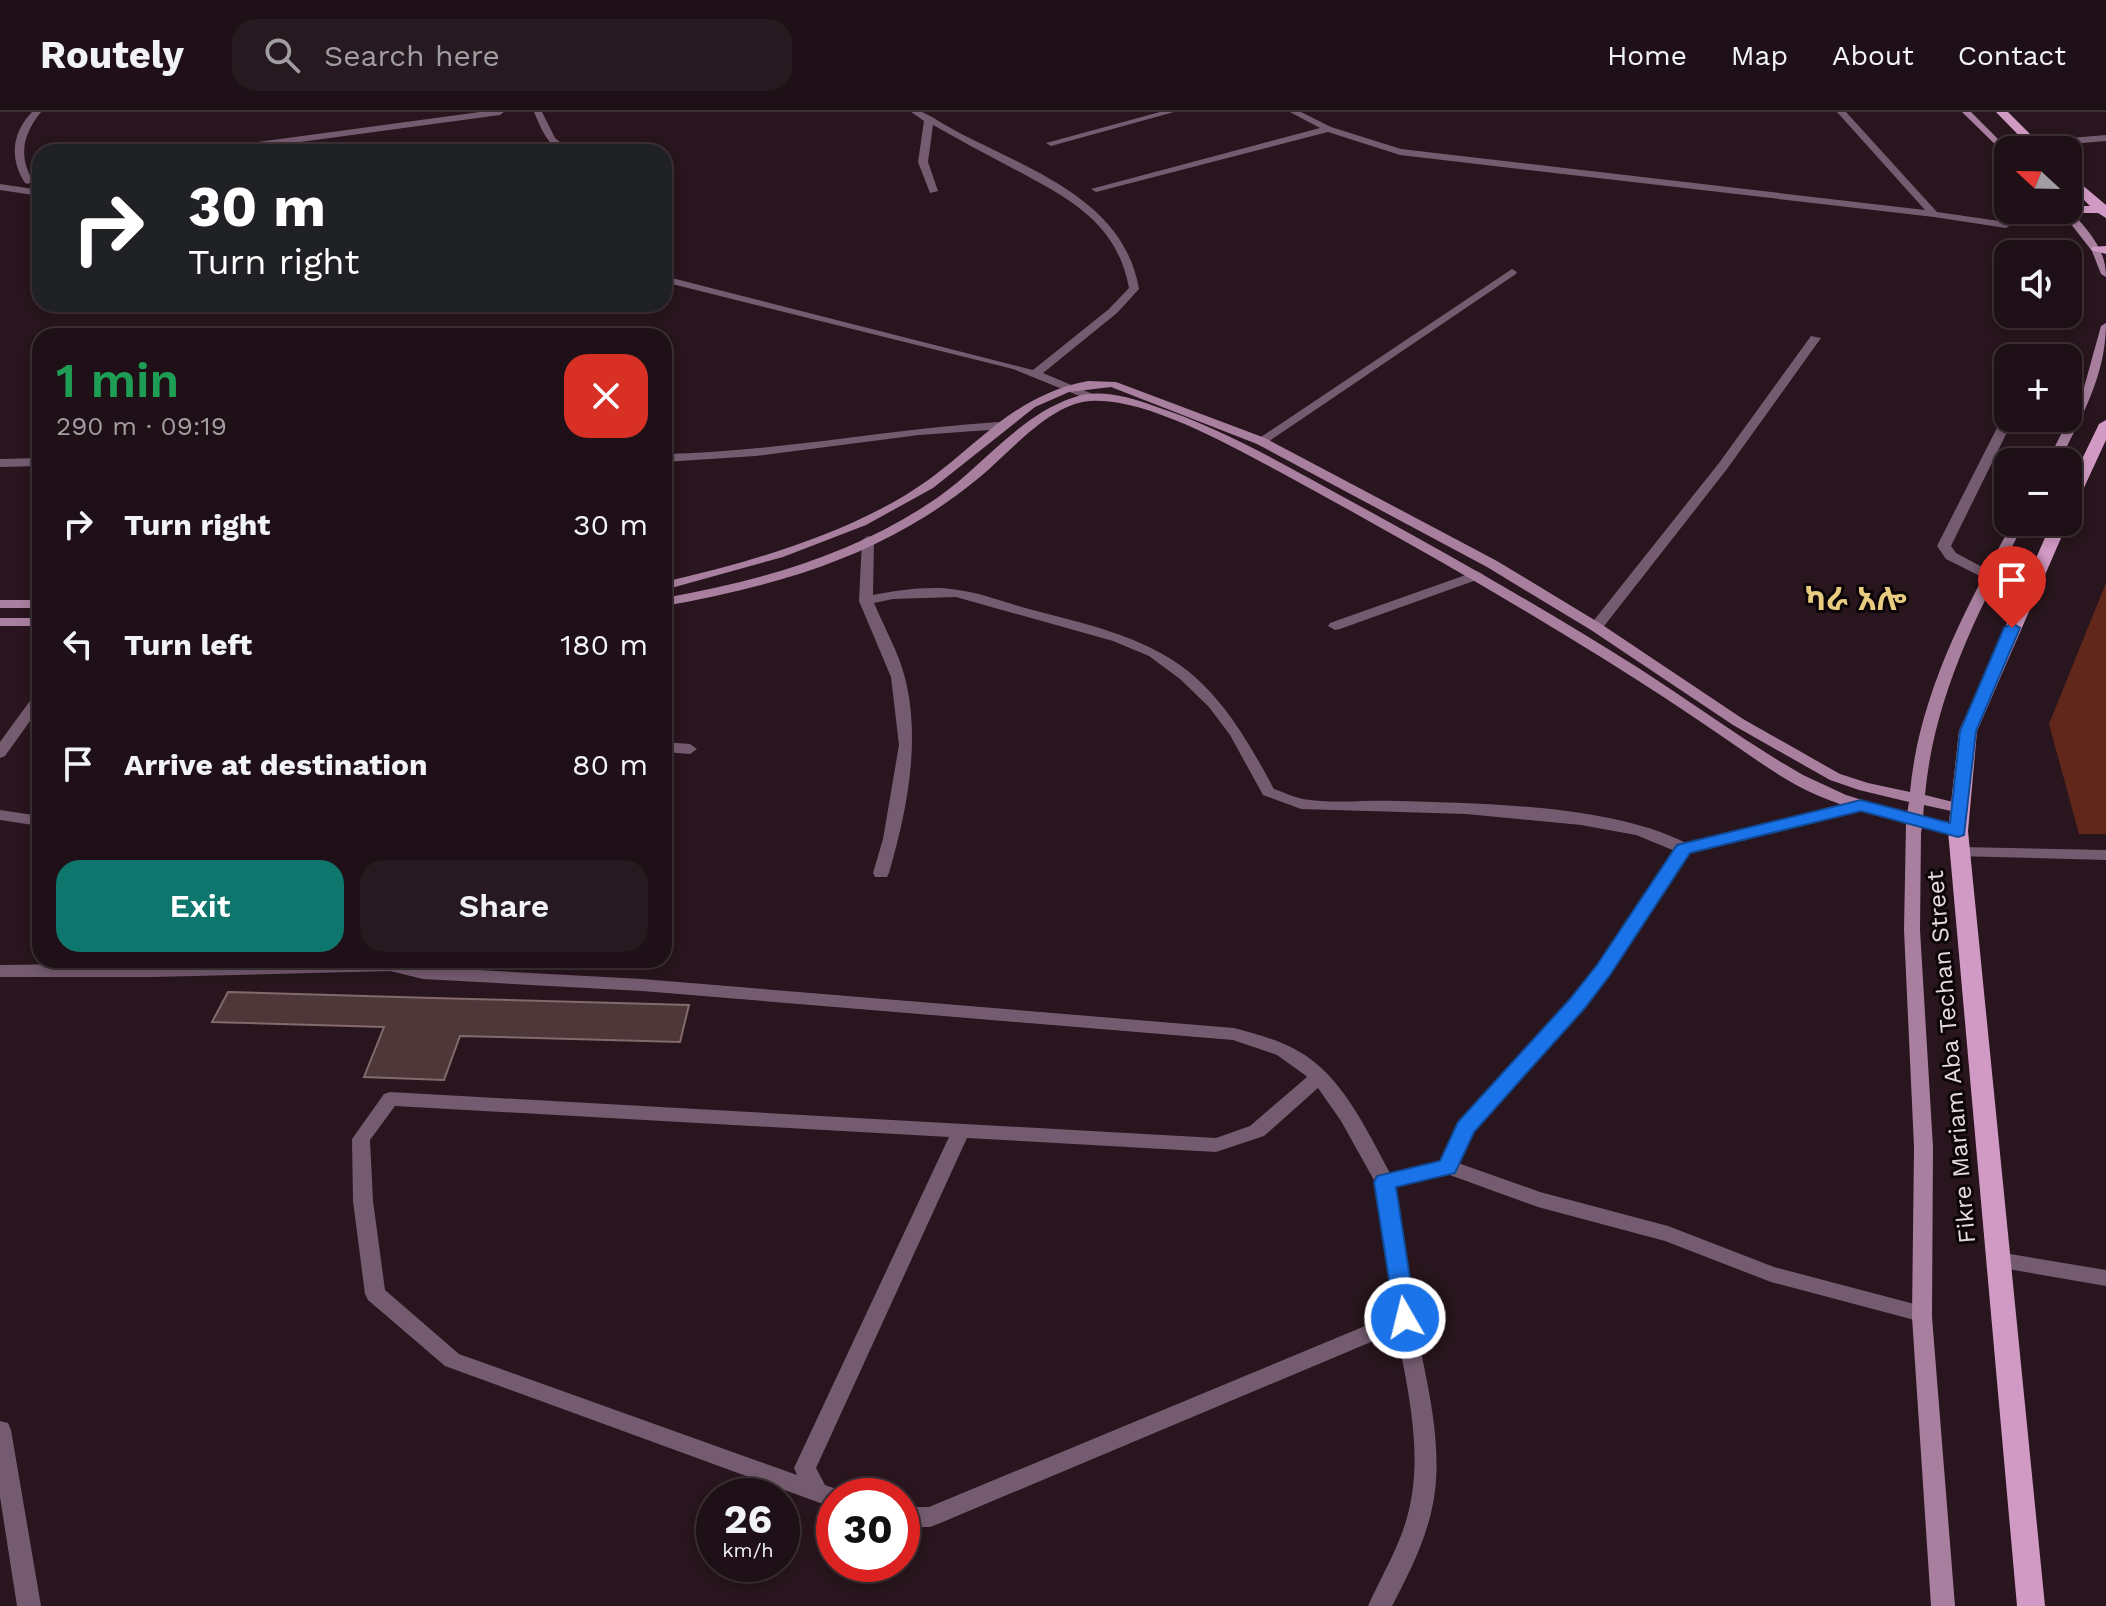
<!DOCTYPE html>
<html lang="en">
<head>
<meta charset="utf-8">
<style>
  body { margin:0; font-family:"Work Sans","Noto Sans Ethiopic",sans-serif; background:#26191f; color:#f1f3f6; height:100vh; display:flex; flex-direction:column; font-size:30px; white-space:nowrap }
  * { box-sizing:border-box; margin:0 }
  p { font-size:26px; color:#a19da1 }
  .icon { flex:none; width:44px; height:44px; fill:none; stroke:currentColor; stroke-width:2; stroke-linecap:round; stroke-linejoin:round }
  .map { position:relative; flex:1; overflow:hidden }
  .sheet { position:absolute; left:32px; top:216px; width:640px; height:640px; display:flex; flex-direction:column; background:#1e1016; border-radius:24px; box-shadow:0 4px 12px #0003,0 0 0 2px #3c3035 }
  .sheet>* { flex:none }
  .guide { position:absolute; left:32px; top:32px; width:640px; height:168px; border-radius:24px; box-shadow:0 4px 12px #0003,0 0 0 2px #3c3035; background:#202124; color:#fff; overflow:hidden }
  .needle { width:52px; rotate:292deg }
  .tools { position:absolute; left:1994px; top:24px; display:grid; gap:16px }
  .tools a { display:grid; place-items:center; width:88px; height:88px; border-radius:16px; background:#1e1016; box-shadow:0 4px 12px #0003,0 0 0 2px #3c3035; font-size:40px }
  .speed { position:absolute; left:696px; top:1366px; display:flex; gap:16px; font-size:40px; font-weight:700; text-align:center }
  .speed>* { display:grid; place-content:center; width:104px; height:104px; border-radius:50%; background:#1e1016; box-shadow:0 4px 12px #0003,0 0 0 2px #3c3035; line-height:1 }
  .speed small { font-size:20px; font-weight:400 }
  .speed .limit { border:12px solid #d22; background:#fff; color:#111 }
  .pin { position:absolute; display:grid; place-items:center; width:68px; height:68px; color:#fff; margin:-82px -34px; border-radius:50% 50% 50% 0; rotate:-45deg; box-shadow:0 0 8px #0007 }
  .pin .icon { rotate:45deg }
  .me { position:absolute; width:88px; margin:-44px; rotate:352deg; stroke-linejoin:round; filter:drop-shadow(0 0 6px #0008) }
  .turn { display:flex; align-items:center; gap:28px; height:168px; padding:0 24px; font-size:36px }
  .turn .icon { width:104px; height:104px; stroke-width:2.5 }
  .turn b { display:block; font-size:56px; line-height:68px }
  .round { display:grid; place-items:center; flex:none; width:84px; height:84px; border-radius:24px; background:#26191f }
  .headline { display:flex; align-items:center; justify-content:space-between; height:136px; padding:0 24px }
  h1 { font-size:48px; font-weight:600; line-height:60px; color:#1e9e55 }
  .primary-button { display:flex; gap:16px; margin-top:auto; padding:16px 24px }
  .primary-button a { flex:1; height:92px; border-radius:24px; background:#0f766e; color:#fff; font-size:32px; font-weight:600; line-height:92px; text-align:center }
  .primary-button a+a { background:#26191f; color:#f1f3f6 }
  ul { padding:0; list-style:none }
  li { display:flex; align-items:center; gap:24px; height:120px; padding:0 24px }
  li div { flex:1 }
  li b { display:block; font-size:30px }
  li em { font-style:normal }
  header { display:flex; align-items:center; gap:48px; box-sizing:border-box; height:112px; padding:0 40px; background:#1e1016; border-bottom:2px solid #3c3035 }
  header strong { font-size:38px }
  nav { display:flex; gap:44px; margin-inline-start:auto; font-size:28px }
  .search { width:560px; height:72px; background:#26191f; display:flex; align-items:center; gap:20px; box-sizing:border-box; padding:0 28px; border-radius:24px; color:#a19da1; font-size:30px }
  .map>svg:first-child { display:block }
</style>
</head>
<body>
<header>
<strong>Routely</strong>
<div class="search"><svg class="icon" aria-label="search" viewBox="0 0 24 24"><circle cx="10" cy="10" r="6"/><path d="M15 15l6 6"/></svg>Search here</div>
<nav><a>Home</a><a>Map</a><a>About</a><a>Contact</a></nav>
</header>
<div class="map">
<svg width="2106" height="1494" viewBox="0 0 2106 1494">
  <rect width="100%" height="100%" fill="#28151d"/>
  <path fill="#61271b" d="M2106,471v251h-27l-30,-110z"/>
  <path fill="#4d3739" stroke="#836a6c" stroke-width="2" d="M228,880l205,6 256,7 -9,37 -220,-6 -16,44 -80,-3 20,-50 -172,-5z"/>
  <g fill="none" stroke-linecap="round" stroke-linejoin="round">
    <path fill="#755b6f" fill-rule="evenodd" d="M2008,302v4h6l-63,128 5,7 39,21 2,3 -7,4 -44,-22 -9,-13 65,-128z
      M1961,735l145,3v10l-151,-4 -2,-4z"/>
    <path fill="#755b6f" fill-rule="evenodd" d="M32,0h9c-18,22 -23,44 -8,69l-5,3 -3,-1c-16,-25 -13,-50 7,-71z
      M480,0h24l-4,3 -274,37h-26l5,-3z
      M534,0h8l13,26 17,14c-23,0 -30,-22 -38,-40z
      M911,0h11l10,5c74,47 190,72 207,172l-22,24 -74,60 52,22v4h-8l-74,-30 -349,-87v-6l369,94 76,-61 20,-21c-12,-66 -61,-90 -115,-119 -27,-14 -54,-29 -81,-44l-5,37 10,29 -8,2 -12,-31 6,-41z
      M1160,0h14l-123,34 -5,-3z
      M1290,0h11l30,15 70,22 524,61 -88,-98h9l91,100 69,10 5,3 -5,3 -72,-11 -534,-62 -72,-23 -232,60 -5,-3 229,-61z
      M2106,23v6l-72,6 -5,-3 5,-3z
      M0,72l40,6v6l-40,-6z
      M1512,157l5,3 -1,2 -251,170h-8l-2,-3z
      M1811,224l10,2 -94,131 -126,161h-10l-2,-3 2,-3 128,-161z
      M999,310l4,1v6l-84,6 -163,21 -92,6v-8c112,-2 223,-25 335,-32z
      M40,346v8l-40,1v-8z
      M868,424l6,4 -1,55c24,-5 61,-10 85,-5 24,3 48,13 71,19 56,15 113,26 159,62 39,32 62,74 86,118 9,3 19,8 29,10 28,5 64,1 92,2 85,2 216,4 291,42l175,-42 5,2 3,3 -3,3 -176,44 -80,121 -41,51 -96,106 -15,32 82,29 128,34 106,41 148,39 7,2 3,6 -3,6 -7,2 -151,-40 -106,-41 -127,-34 -91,-33 -52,13c6,43 12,85 19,128 10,58 28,117 21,176 -5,41 -24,79 -43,115h-24c13,-29 29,-55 38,-85 19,-63 2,-128 -9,-190l-459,193 -8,3h-28v-20h27l465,-193 -19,-132 -34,-61 -23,-33 -54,48 -48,16 -249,-14 -151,330 9,17 17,6 2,5h-10v12l-389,-142 -77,-66 -3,-6 -12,-93 -1,-62 32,-45 6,-2 826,46 34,-12 57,-49 -2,-2 -28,-20 -44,-15 -591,-49 -219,-12 -33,-8 -238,6h-152v-12l397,-5 26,7 219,12 592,49c21,6 44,11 64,23 44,24 69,80 92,122l50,-12 19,-39 98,-105 41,-51 77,-115 -39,-16 -55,-10 -115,-11 -165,-5 -38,-14 -33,-60 -21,-28 -29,-28 -31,-23 -36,-15 -157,-44 -63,2 -19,4c10,24 25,50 31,75 16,63 2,133 -16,195l-2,4h-12l-2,-4 10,-34 16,-94 -8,-68 -32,-76 3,-61zM395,994l554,31 -155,331 3,7 -338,-121 -74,-64 -12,-89 -3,-61z
      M1477,459l7,4 -2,3 -142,51 -5,1 -7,-4 2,-3z
      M40,581v14l-35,49 -5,2v-16l35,-48z
      M664,630l26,2 7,5 -7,5 -26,-2z
      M0,698l40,6v10l-40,-6z
      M1998,1140l108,18v16l-115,-20 -3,-6 3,-6z
      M0,1309l8,2 3,7 30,176h-24l-17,-109z"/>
    <path fill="#a87f9f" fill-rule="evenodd" d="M1962,0h9l38,38 -1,7z
      M2068,96c19,22 38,39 38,69l-5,-3 -9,-23 -32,-41h8z
      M2106,211c0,52 -24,93 -47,139h-12l36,-71 18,-65z
      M1088,269l28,1 149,56 232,123 104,63 142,95 97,55 28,9 42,9c9,-98 56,-185 103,-270h12c-46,87 -91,174 -100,273l40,10 3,3 -8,5 -36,-8 -1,12 41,10 2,4 -8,5 -36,-9 -1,6 -1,97 13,217 -1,170 23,289h-24l-19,-289 2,-170 -10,-217 2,-107c-29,-7 -59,-15 -87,-27 -35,-15 -65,-38 -96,-59 -39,-27 -79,-53 -119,-78 -106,-66 -214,-127 -324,-187 -49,-26 -135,-75 -190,-71 -42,3 -83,55 -115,80 -20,16 -41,31 -64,44 -75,44 -162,66 -247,81v-8c96,-17 192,-44 273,-100 45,-31 82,-82 135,-100 25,-10 57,-1 82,8 68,22 131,59 193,93 99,54 198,110 293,170 54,35 107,74 163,106l43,20 61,19 2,-12 -50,-12 -29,-10 -97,-55 -142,-95 -104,-63 -230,-123 -146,-57 -42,5 -34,15 -102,81 -67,37 -83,32 -119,33v-8c82,-19 167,-43 240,-86 68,-40 101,-99 184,-115z
      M0,488h40v8h-40z
      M0,506h40v8h-40z"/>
    <path fill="#d19ac4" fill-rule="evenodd" d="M1996,0h12l38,38h-13z
      M2068,61l38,32v13l-8,-5h-37l-2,-3h9v-4h22l-22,-22z
      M2106,134v8l-15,-4 1,-3z
      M2106,308v20l-30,65 -8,5v-22l31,-64z
      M2052,410h16l-91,209 -9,100 77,775h-28l-69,-775 11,-100z"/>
  </g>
  <path fill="#1a73e8" stroke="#114b97" stroke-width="2" d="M2012,511l8,5 -44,103 -12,104 -6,2 -97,-26 -171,42 -80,122 -26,34 -110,123 -19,41 -59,14 20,131 -3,7 -8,3 -9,-3 -22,-143 3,-6 63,-15 18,-39 112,-123 27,-34 80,-120 184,-45 89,23 10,-92 44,-103z"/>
  <g text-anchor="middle" stroke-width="6" stroke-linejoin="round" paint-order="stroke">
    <g font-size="24" fill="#e6d9dd" stroke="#0b0507">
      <text transform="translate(1951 945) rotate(-95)" y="8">Fikre Mariam Aba Techan Street</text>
    </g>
    <g font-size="32" font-weight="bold" fill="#e8cc80" stroke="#0b0507">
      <text x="1856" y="498">ካራ አሎ</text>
    </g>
  </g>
</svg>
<div class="tools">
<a><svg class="needle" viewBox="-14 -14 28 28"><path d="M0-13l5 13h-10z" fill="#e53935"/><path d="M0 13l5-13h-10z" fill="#a19da1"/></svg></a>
<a><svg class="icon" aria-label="sound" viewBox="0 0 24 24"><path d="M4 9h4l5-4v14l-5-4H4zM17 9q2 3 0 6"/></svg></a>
<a>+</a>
<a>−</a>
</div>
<div class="speed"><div>26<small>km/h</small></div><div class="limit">30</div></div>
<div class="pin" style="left:2012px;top:516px;background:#d93025"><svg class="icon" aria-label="arrive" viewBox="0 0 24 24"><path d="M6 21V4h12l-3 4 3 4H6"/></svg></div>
<svg class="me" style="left:1405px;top:1206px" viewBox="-20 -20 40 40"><circle r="17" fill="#1a73e8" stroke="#fff" stroke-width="3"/><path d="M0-11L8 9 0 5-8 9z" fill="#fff"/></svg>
<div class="guide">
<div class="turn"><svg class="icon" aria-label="right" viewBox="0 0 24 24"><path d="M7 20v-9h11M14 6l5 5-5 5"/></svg><div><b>30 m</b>Turn right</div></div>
</div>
<section class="sheet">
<div class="headline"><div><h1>1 min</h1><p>290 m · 09:19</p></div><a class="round" style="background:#d93025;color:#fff"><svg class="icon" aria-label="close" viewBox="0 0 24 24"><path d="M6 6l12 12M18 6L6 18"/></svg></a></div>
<ul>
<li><svg class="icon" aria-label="right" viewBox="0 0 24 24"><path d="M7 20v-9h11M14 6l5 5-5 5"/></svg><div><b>Turn right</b></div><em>30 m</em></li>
<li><svg class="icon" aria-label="left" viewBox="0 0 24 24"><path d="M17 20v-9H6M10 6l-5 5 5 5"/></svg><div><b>Turn left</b></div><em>180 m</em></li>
<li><svg class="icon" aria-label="arrive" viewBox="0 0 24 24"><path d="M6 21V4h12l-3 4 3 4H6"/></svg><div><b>Arrive at destination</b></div><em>80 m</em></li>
</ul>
<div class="primary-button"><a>Exit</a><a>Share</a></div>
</section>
</div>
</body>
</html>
